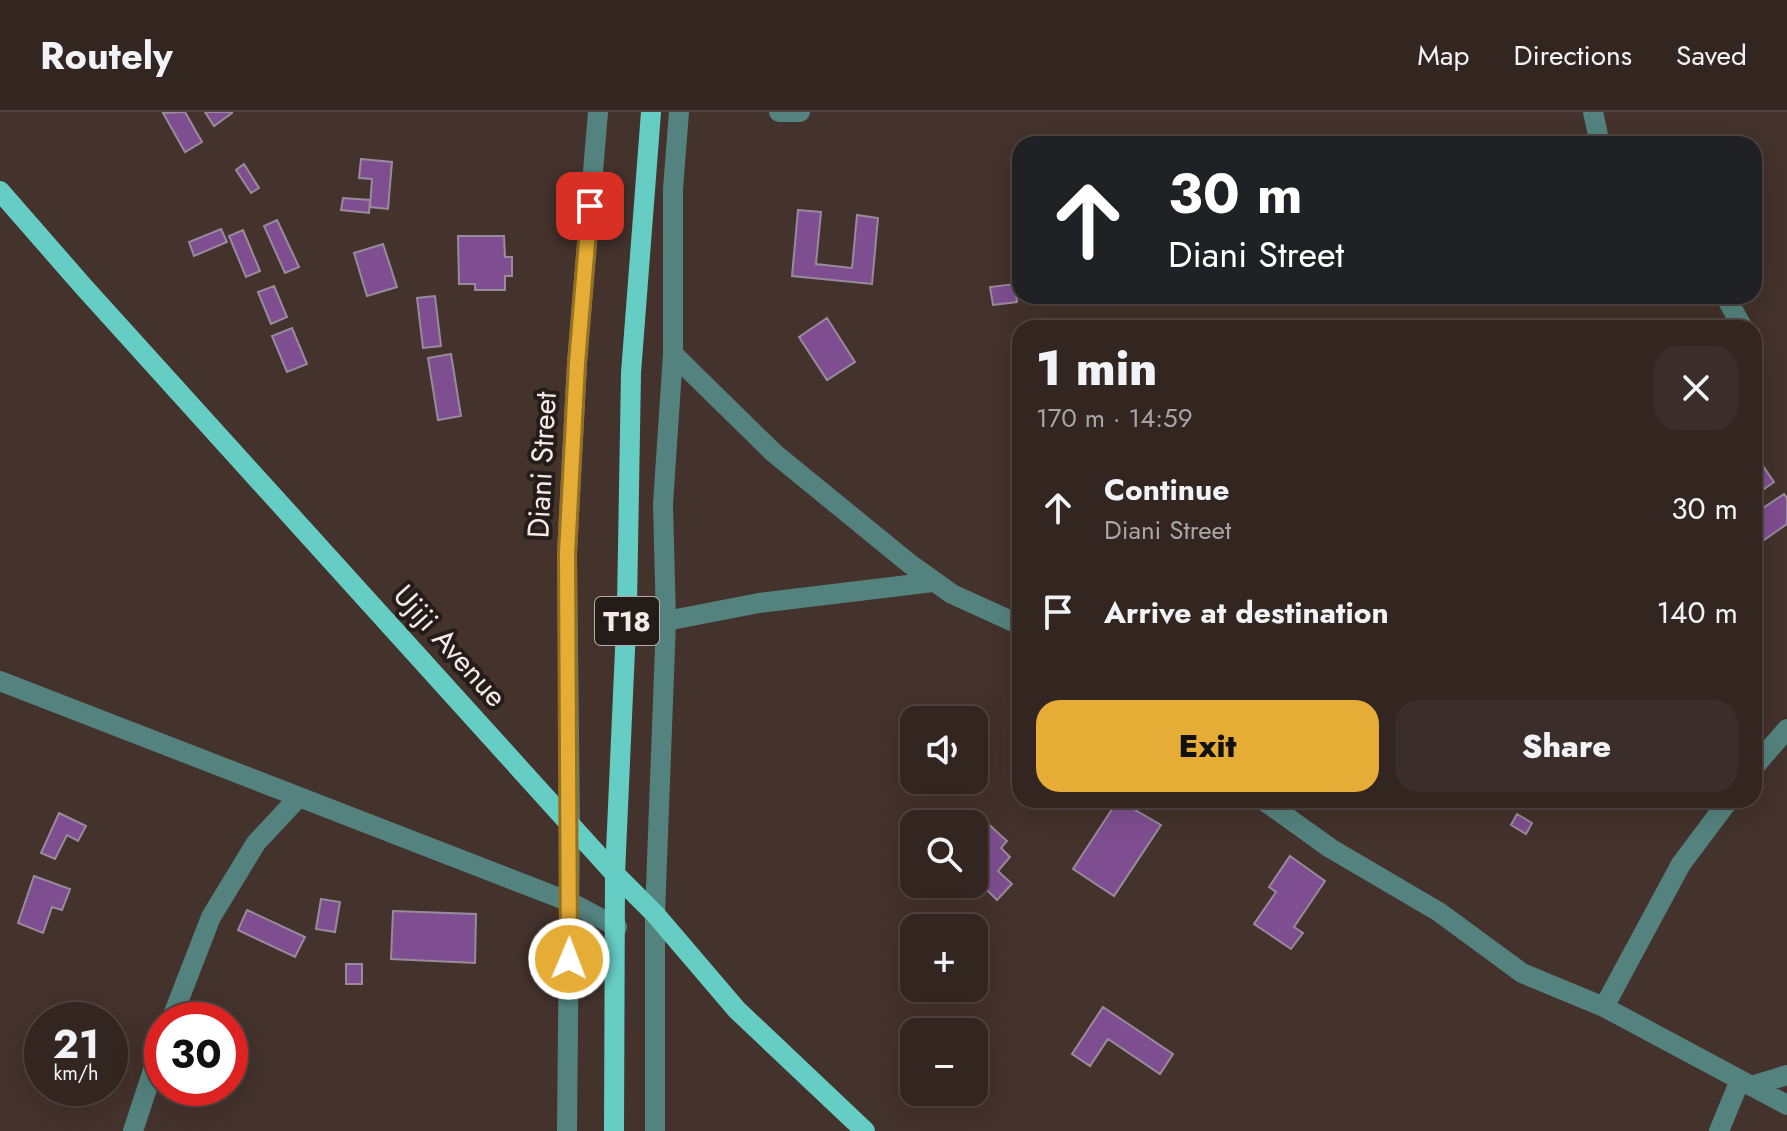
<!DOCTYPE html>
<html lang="en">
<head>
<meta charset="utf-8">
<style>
  body { margin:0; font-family:Jost,sans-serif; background:#3b2e2a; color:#f1f3f6; height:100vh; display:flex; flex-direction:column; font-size:30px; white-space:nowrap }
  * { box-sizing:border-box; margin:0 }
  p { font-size:26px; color:#a9a5a5 }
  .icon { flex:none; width:44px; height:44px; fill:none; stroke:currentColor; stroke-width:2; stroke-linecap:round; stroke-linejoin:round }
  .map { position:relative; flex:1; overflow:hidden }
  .drawer { position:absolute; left:1012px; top:208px; width:750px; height:488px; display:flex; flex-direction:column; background:#332621; border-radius:24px; box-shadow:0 8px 32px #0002,0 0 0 2px #4e433f }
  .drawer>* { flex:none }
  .hud { position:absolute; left:1012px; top:24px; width:750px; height:168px; border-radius:24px; box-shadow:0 8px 32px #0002,0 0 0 2px #4e433f; background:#202124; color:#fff; overflow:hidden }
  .tools { position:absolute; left:900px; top:594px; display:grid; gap:16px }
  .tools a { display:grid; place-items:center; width:88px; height:88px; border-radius:16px; background:#332621; box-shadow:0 8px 32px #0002,0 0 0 2px #4e433f; font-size:40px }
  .speed { position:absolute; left:24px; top:890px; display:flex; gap:16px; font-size:40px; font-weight:700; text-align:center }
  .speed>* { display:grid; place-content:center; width:104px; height:104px; border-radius:50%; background:#332621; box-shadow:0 8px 32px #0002,0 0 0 2px #4e433f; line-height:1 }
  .speed small { font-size:20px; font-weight:400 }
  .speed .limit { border:12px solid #d22; background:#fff; color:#111 }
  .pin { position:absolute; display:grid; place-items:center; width:68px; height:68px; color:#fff; margin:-34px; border-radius:16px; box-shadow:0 4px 12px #0006 }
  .me { position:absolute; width:88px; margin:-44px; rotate:1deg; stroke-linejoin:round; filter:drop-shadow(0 0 6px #0008) }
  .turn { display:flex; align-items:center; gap:28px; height:168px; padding:0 24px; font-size:36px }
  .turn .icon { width:104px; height:104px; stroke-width:2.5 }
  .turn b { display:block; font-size:56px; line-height:68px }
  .round { display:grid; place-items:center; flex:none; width:84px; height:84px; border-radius:24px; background:#3b2e2a }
  .summary { display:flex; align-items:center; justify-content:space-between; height:136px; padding:0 24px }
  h1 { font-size:48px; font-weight:800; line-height:60px }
  .action { display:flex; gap:16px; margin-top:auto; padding:16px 24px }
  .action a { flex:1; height:92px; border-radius:24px; background:#e5ad35; color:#111; font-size:32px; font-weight:800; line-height:92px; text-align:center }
  .action a+a { background:#3b2e2a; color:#f1f3f6 }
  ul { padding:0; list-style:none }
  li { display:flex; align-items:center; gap:24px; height:104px; padding:0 24px }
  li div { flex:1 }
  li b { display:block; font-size:30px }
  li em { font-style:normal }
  header { display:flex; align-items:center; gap:48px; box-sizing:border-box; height:112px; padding:0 40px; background:#332621; border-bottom:2px solid #4e433f }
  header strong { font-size:38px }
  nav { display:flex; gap:44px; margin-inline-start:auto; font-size:28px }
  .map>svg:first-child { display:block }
</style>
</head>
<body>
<header>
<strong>Routely</strong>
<nav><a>Map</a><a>Directions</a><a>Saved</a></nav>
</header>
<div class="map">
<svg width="1787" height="1019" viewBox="0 0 1787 1019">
  <rect width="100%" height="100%" fill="#44322c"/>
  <path fill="#7f4e90" stroke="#978b9c" stroke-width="2" d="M185,0l17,30 -17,10 -22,-39z
    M205,0h27v1l-18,13z
    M361,47l31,3 -4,47 -18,-2 2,-28 -13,-1z
    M244,52l15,24 -8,5 -15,-23z
    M343,86l27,2 -1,13 -28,-3z
    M798,98l23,2 -5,52 36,4 5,-53 21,3 -6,66 -80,-8z
    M277,108l22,47 -14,6 -21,-47z
    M221,117l6,13 -33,14 -5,-14z
    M243,118l17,41 -14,6 -17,-41z
    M458,124h46l1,21h7v19h-7v14h-30v-6h-16z
    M383,132l14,43 -30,9 -13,-43z
    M1015,172l2,18 -24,3 -3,-18z
    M274,174l13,31 -16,7 -13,-32z
    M435,184l6,50 -18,2 -6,-50z
    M827,206l28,44 -28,18 -28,-43z
    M292,216l15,36 -20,8 -15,-36z
    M451,242l10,62 -23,4 -10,-62z
    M1756,344l18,26 -20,14v-38z
    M1784,382l3,4v26l-33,23v-33z
    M1118,688l43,25 -47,71 -41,-27z
    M59,701l27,13 -8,15 -11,-6 -12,24 -14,-6z
    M1517,702l15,9 -6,11 -15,-9z
    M985,709l22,20 -6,7 9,9 -12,14 14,13 -15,16 -14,-14 -10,11 -14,-13h15v-51z
    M1290,744l35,25 -31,46 9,6 -12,16 -37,-25 22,-32 -7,-5z
    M34,764l36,13 -8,21 -10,-3 -9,26 -25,-10z
    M321,787l19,3 -5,30 -19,-3z
    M247,798l58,27 -10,20 -57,-27z
    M393,799l83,3 -1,49 -84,-4z
    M346,852h16v20h-16z
    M1103,895l70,47 -13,20 -52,-35 -18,27 -18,-12z"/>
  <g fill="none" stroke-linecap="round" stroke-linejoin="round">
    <path stroke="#54837f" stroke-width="20" d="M779,0h21
      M1593,0l7,32
      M1725,184l18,32
      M673,242l101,99 136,111 42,30 68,31
      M666,509l93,-18 174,-21
      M0,569l570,221 47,25
      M1754,655l33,-38
      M1263,688l67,48 109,64 83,61 82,34 183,98
      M1604,895l77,-143 48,-64
      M171,908l40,-103 45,-74 43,-46
      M1751,974l36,-11
      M133,1019l29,-88
      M567,1019l3,-309 -3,-269 10,-190 21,-251
      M655,1019v-217l11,-293 -3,-117 10,-150v-165l6,-77
      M1719,1019l21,-51"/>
    <path stroke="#66cdc5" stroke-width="20" d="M0,79l82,94 533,589 40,40 82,96 128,121
      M614,1019l1,-257 12,-269 4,-232 20,-261"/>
  </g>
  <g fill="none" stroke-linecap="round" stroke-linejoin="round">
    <g stroke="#957022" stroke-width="20">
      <path id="route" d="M569,847l-2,-406 10,-190 13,-157"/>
    </g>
    <use href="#route" stroke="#e5ad35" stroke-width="14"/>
  </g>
  <g text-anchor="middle" stroke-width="8" stroke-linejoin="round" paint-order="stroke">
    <rect fill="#241c19" stroke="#b7aca8" stroke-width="2" x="595" y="485" width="64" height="48" rx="6"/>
    <g font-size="28" font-weight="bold" fill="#f6eae6">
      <text x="627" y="519">T18</text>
    </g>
    <g font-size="30" fill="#f6eae6" stroke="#241c19">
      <text transform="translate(542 353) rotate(-87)" y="10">Diani Street</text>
      <text transform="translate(450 534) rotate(48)" y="10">Ujiji Avenue</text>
    </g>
  </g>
</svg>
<div class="tools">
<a><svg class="icon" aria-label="sound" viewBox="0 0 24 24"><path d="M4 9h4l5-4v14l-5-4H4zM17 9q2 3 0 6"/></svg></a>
<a><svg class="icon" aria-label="search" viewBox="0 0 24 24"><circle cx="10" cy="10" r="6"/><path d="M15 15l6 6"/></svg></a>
<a>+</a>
<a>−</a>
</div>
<div class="speed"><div>21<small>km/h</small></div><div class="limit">30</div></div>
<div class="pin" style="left:590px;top:94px;background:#d93025"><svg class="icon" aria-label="arrive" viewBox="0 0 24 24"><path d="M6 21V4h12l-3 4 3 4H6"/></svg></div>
<svg class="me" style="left:569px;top:847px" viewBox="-20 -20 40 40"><circle r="17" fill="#e5ad35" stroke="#fff" stroke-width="3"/><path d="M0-11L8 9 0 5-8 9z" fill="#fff"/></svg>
<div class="hud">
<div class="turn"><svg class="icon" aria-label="ahead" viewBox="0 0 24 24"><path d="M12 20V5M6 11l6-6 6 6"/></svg><div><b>30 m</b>Diani Street</div></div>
</div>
<section class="drawer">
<div class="summary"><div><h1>1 min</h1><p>170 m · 14:59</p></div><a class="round"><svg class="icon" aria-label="close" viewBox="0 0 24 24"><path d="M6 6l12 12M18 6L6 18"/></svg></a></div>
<ul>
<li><svg class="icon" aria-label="ahead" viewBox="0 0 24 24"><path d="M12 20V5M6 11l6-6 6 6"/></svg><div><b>Continue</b><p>Diani Street</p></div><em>30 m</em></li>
<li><svg class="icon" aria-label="arrive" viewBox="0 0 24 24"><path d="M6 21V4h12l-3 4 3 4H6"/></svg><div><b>Arrive at destination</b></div><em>140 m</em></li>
</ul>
<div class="action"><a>Exit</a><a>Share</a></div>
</section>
</div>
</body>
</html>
